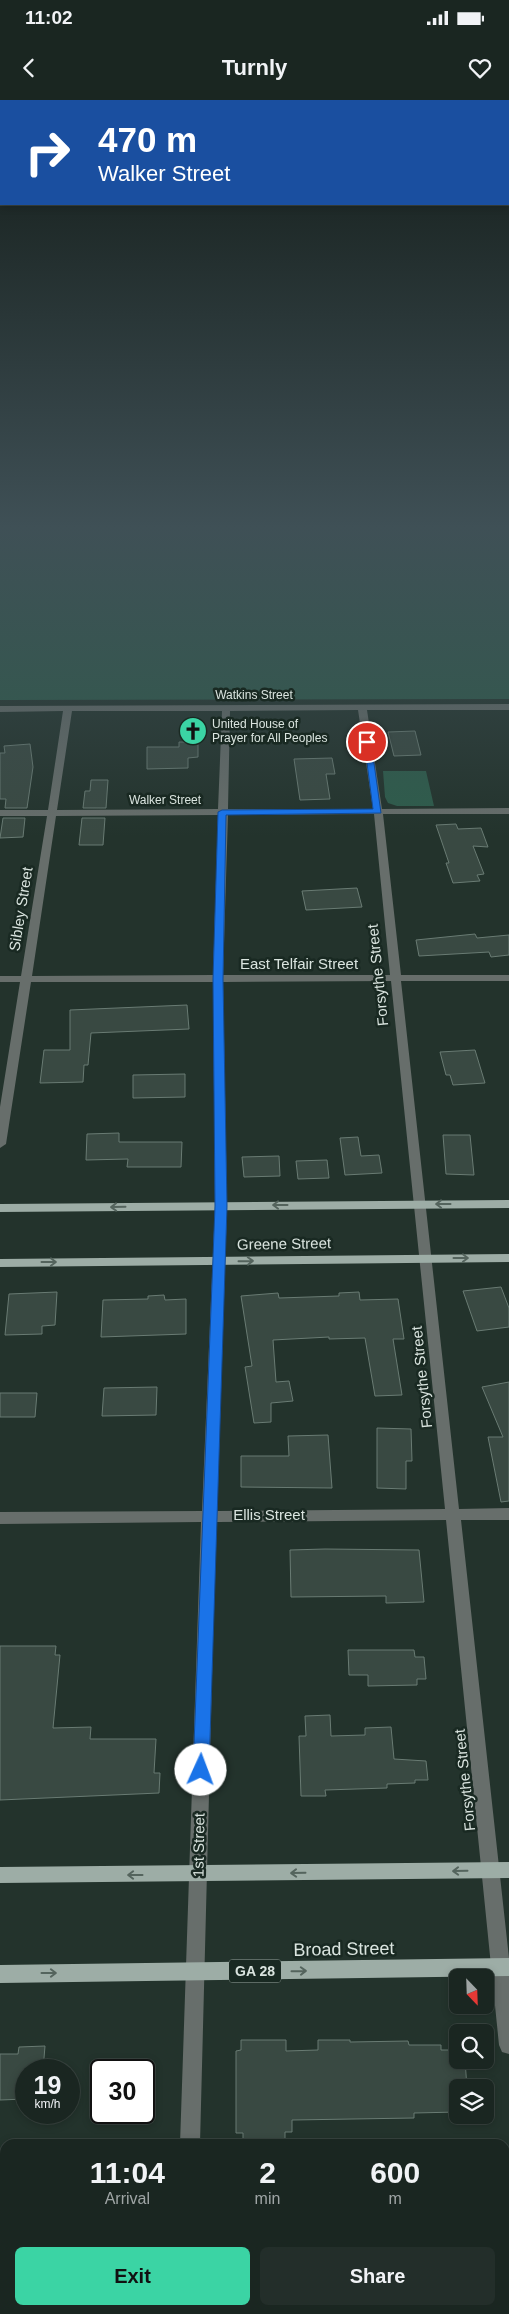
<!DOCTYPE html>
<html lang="en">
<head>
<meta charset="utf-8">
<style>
  body { margin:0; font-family:Arial,sans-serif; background:#232e2a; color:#f1f3f6; height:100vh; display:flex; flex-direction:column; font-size:19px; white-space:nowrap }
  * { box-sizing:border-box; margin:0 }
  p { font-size:16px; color:#9fa5a5 }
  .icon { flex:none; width:28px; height:28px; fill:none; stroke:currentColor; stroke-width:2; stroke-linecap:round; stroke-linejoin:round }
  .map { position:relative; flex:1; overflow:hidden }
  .side { position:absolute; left:0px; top:2039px; width:510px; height:176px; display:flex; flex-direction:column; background:#1a2621; border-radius:15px 15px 0 0; box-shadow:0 2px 8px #0003,0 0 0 1px #38433f }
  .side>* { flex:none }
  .hud { position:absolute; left:0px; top:0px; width:510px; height:105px; box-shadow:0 2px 8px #0003,0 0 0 1px #38433f; background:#1a4fa0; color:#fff; overflow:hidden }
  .needle { width:32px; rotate:157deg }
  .controls { position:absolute; left:449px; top:1869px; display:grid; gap:10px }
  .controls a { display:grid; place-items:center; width:45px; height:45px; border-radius:8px; background:#1a2621; box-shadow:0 2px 8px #0003,0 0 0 1px #38433f; font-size:25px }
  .speed { position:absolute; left:15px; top:1959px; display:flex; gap:10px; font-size:25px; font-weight:700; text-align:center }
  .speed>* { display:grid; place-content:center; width:65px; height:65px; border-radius:50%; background:#1a2621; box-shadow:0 2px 8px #0003,0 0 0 1px #38433f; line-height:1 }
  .speed small { font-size:12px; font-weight:400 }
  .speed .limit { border:2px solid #111; border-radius:8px; background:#fff; color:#111 }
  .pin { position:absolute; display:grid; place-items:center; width:42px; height:42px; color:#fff; margin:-21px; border:2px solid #fff; border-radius:50%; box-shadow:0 1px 5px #0007 }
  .me { position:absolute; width:55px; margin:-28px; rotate:2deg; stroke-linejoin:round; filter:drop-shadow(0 0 4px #0008) }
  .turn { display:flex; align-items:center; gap:18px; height:105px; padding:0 15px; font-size:22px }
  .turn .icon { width:65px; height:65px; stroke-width:2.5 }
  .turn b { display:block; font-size:35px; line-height:42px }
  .eta { display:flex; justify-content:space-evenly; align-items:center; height:85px; text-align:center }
  .eta b { font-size:30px; font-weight:700; line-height:35px }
  .primary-button { display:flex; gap:10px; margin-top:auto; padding:10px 15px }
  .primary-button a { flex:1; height:58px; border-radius:8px; background:#3bd4a4; color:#111; font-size:20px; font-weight:700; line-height:58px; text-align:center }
  .primary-button a+a { background:#232e2a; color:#f1f3f6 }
  .status { display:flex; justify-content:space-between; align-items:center; height:35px; padding:0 25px; background:#1a2621; direction:ltr }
  .status svg { height:14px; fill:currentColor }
  header { display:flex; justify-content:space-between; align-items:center; height:65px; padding:0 15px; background:#1a2621; font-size:22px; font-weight:700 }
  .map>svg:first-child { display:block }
</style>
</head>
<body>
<div class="status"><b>11:02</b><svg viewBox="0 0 49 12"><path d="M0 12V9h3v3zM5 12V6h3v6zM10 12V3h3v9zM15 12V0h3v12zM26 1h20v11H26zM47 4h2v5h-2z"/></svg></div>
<header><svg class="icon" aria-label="back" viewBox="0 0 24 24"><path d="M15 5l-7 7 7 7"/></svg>Turnly<svg class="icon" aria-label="heart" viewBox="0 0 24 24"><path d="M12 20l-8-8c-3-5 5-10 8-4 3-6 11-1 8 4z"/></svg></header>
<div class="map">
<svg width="509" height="2214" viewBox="0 0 509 2214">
  <rect width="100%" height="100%" fill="#23332c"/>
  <path fill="#2e5c4b" d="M0,427h509v172l-509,1z
    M383,671h43l8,35h-37l-9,-3 -3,-6z"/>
  <path fill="#394942" stroke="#697b73" d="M415,631l6,24 -27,1 -6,-24z
    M179,642h19v15l-10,1v10l-41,1v-22h32z
    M30,644l3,23 -6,41h-22l1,-9h-6v-46h5l-1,-7z
    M332,658l3,16h-9l4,25 -30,1 -6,-41z
    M91,680h17l-2,28h-23l2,-17h5z
    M3,718h22l-2,19 -23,1z
    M82,718h23l-2,27h-24z
    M456,724l2,5 23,-1 7,19 -15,-1 11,28 -7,1 3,6 -27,2 -7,-20h3l-13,-38z
    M357,788l5,19 -56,3 -4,-19z
    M475,834l2,4 32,-3v20l-18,2 -2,-5 -70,4 -3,-16z
    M187,905l2,24 -98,4 -3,32h-4l-1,17 -43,1 4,-33h26v-40z
    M475,950l10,33 -32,2 -3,-10h-4l-6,-23z
    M185,974v23l-52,1v-23z
    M119,1033v9h63l-1,25h-54l1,-8 -42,1 1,-26z
    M443,1035h27l4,40 -28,-1z
    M358,1037l3,19 18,-1 3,18 -37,2 -5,-37z
    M279,1056l1,20 -36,1 -2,-20z
    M327,1060l2,18 -31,1 -2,-18z
    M501,1187l8,21v19l-32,4 -14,-40z
    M57,1192l-2,33 -13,1v8l-37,1 4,-41z
    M359,1192l1,8 38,-1 6,40h-11l9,56 -27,1 -10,-58 -36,1v-2l-56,3 3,42 13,-1 4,20 -22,2v19l-17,1 -9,-56 7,-1 -11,-70 37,-3 1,5 60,-2v-3z
    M164,1195l1,5 21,-1v35l-85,3 2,-37 45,-1v-3z
    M509,1282v119l-8,1 -13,-65h15l-21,-50z
    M157,1287l-1,28 -54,1 2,-28z
    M0,1293h37l-2,24h-35z
    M377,1328l34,1 1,32h-6v28l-29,-1z
    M328,1335l4,53 -91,-1v-31h48l-1,-20z
    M325,1449l94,1 5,52 -38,1v-7l-95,1 -1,-47z
    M0,1546h56l-1,9h5l-7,73 38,-1 -1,12h66l-2,34h6l-1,20 -159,7z
    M348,1550h66l1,7h9l2,22h-9v6l-49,1v-11h-19z
    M330,1615l1,21 34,-1v-7l26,-1 3,32 32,2 2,19h-13v3l-28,1v4l-62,2 1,6h-25l-2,-60h7l-1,-20z
    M241,1940h45v11l32,-1v-10h32v2l58,-1 1,4h32v5h17v10h7l2,28h-9v24l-44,1v5l-122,2v12h-7v12h-42v-11h-7v-82l5,-1z
    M45,1946l-2,24h-17v29l-26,1v-46h18l1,-7z"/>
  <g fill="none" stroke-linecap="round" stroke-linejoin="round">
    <path fill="#676e6b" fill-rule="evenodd" d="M509,604v6h-142l15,99 127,-1v6h-126l18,161h108v6h-108l58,528 50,-1v12h-48l48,438v96l-7,-2 -3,-7 -53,-525 -230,2 -16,622h-20l21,-622 -201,2v-12l202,-1 13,-305 -2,-224h-182l-25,162 -6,4v-41l20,-125h-20v-6h21l26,-160h-47v-6h48l15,-99 -63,1v-6zM358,610l15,99h-145l2,-98zM72,611h150l-4,98 -161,1zM374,714l16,161h-167l5,-160zM218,715l-5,160 -181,1 24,-160zM391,881l54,528 -228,2 10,-305 -4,-224z
      M175,2210h22v4h-22z"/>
    <path fill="#9dada6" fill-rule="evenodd" d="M509,1100v8l-509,4v-8z
      M509,1154v8l-509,5v-8z
      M509,1762v16l-509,5v-16z
      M509,1858v18l-509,7v-18z"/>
  </g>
  <defs><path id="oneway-shaft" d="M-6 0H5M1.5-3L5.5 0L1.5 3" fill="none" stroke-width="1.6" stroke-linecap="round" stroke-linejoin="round" transform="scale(1.25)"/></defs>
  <g stroke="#54645d">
    <use href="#oneway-shaft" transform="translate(443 1104) rotate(180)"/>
    <use href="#oneway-shaft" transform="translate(280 1105) rotate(180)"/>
    <use href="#oneway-shaft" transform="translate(118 1107) rotate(179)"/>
    <use href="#oneway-shaft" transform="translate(461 1158)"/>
    <use href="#oneway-shaft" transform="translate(246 1161) rotate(-1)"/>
    <use href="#oneway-shaft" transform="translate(49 1162)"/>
    <use href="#oneway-shaft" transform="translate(460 1771) rotate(179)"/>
    <use href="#oneway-shaft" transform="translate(298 1773) rotate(179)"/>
    <use href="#oneway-shaft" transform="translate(135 1775) rotate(180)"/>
    <use href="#oneway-shaft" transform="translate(299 1871) rotate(-1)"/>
    <use href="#oneway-shaft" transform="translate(49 1873)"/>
  </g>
  <linearGradient id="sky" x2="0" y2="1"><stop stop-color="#131c18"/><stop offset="0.58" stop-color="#3f5056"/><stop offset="1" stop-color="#3f5056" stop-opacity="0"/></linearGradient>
  <rect width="509" height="737" fill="url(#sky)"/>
  <path fill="#1a73e8" stroke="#114b97" d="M364,640l7,2 10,71 -155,2 -3,164 4,227 -18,564 -3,5 -5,2 -6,-2 -2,-5 22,-564 -2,-227 5,-167 4,-2 151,-1z"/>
  <defs>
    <g id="church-disc" transform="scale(1.4375)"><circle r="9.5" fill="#3bd4a4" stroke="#192922"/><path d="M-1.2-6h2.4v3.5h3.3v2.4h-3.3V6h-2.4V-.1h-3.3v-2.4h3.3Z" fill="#111"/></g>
  </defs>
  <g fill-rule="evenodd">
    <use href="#church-disc" x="193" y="631"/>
  </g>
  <g text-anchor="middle" stroke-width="5" stroke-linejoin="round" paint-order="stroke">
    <g font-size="12" fill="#dae4df" stroke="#192922">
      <text x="254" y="599">Watkins Street</text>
      <text x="165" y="704">Walker Street</text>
    </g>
    <g font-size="12" fill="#dae4df" stroke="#192922" text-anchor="start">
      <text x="212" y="628">United House of<tspan x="212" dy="14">Prayer for All Peoples</tspan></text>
    </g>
    <rect fill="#192922" stroke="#a0aca6" stroke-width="1" x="229" y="1859.5" width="52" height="23" rx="4"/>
    <g font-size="14" font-weight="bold" fill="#dae4df">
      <text x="255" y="1876">GA 28</text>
    </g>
    <g font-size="15" fill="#dae4df" stroke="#192922">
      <text transform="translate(21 809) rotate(-81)" y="5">Sibley Street</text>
      <text x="299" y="869">East Telfair Street</text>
      <text transform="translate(378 875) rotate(-96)" y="5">Forsythe Street</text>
      <text transform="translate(284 1144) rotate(-1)" y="5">Greene Street</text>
      <text transform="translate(422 1277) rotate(-96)" y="5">Forsythe Street</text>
      <text x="269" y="1420">Ellis Street</text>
      <text transform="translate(465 1680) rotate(-96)" y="5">Forsythe Street</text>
      <text transform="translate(199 1745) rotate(-89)" y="5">1st Street</text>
    </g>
    <g font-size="18" fill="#dae4df" stroke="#192922">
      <text transform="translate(344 1849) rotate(-1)" y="6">Broad Street</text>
    </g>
  </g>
</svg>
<div class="controls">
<a><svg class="needle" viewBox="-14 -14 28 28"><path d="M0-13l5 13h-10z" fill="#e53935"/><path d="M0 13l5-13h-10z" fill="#9fa5a5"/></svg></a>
<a><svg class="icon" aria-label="search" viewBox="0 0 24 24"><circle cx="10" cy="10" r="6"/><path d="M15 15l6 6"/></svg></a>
<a><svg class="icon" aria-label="layers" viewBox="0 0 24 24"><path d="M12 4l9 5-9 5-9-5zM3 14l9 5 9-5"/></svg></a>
</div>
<div class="speed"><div>19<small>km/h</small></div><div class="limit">30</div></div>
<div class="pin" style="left:367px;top:642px;background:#d93025"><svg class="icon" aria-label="arrive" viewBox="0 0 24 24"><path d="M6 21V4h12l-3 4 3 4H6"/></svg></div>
<svg class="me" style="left:201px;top:1670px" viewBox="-20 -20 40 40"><circle r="19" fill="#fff"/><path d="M0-13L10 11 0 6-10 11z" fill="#1a73e8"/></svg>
<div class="hud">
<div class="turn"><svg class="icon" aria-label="right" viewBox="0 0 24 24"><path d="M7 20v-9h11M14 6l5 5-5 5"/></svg><div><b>470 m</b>Walker Street</div></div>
</div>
<section class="side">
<div class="eta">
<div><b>11:04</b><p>Arrival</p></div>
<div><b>2</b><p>min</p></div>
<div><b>600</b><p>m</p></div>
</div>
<div class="primary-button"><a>Exit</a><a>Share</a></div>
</section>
</div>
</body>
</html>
